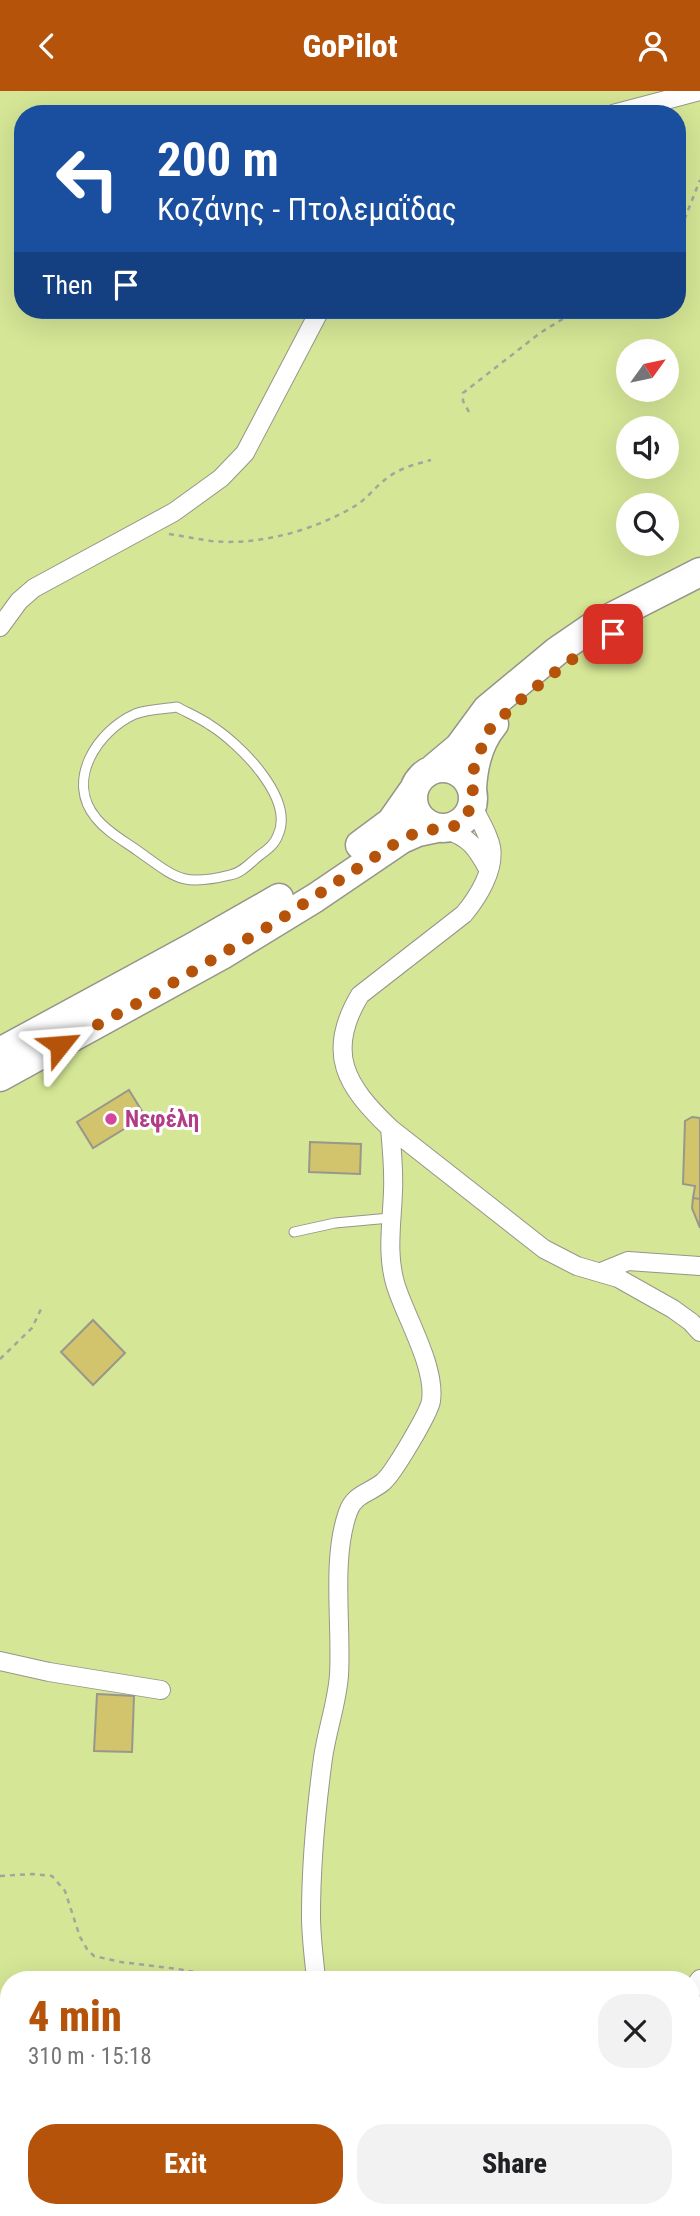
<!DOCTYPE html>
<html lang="en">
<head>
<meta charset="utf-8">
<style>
  body { margin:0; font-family:"Roboto Condensed",sans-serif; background:#f2f2f2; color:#202124; height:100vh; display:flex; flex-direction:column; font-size:26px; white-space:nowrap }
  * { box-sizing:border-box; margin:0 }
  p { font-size:23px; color:#757577 }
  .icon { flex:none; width:38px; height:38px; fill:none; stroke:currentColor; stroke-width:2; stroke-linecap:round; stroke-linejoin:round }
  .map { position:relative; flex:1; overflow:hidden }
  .sheet { position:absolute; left:0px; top:1880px; width:700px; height:247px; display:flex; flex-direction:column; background:#fff; border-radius:28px 28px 0 0; box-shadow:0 7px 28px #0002 }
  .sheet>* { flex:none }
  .banner { position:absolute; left:14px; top:14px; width:672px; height:214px; border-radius:28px; box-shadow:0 7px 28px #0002; background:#1a4fa0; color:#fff; overflow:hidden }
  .needle { width:46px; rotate:57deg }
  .tools { position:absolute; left:616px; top:248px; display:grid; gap:14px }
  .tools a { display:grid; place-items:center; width:63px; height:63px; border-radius:50%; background:#fff; box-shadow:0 7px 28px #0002; font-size:35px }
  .pin { position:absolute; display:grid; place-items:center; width:60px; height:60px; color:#fff; margin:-30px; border-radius:14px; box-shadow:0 4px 10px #0006 }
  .me { position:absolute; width:77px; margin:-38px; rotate:62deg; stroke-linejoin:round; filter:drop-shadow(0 0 5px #0008) }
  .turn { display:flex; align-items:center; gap:24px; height:147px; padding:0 28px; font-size:32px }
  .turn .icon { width:91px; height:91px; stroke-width:2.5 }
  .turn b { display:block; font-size:49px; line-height:60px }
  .then { display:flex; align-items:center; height:66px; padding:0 28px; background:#0003; gap:14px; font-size:26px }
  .round { display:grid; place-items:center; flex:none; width:74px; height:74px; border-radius:28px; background:#f2f2f2 }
  .headline { display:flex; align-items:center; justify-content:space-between; height:119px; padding:0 28px }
  h1 { font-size:42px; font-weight:800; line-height:52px; color:#b45309 }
  .button { display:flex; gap:14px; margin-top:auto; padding:14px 28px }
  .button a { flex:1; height:80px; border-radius:28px; background:#b45309; color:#fff; font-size:28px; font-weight:800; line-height:80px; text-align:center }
  .button a+a { background:#f2f2f2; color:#202124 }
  header { display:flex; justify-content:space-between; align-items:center; height:91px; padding:0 28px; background:#b45309; color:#fff; font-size:32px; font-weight:800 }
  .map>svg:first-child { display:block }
</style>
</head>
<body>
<header><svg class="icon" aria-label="back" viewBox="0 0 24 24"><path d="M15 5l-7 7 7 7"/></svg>GoPilot<svg class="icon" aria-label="person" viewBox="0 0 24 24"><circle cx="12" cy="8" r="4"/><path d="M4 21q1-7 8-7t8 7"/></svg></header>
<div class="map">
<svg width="700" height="2125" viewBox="0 0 700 2125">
  <rect width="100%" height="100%" fill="#f9f7eb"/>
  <path fill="#d5e696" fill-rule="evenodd" d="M0,0h700v2125h-700zM23,23h654v196h-654zM628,261h39v38h-39zM628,338h39v38h-39zM628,415h39v38h-39zM9,1888h682v230h-682z"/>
  <path fill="#d2c36d" stroke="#98978c" stroke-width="2" d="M129,999l16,26 -52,32 -16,-26z
    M692,1026l8,1v81l-7,-1 2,-12 -12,-2 2,-63z
    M310,1051l51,2 -1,30 -51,-2z
    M693,1107l7,1v29l-8,-20z
    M93,1229l32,33 -32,32 -32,-33z
    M97,1603l37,2 -2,56 -38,-1z"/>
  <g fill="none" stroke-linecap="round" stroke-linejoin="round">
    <g stroke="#97958a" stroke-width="11">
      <path id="lane" d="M177,616c11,6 23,11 33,18 29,18 85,73 68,110 -3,9 -10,14 -18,20 -9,7 -18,18 -30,20 -48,12 -54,3 -92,-24 -14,-10 -31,-19 -42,-33 -31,-37 1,-87 39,-104 13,-5 29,-5 42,-7z
        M294,1141l41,-9 55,-5"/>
    </g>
    <g stroke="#97958a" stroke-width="20">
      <path id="street" d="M613,23l87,-23
        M0,536l19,-26 15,-13 140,-76 47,-34 24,-25 75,-143
        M472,714c6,13 16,27 19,42 4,23 -13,50 -27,67l-104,81c-35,58 -14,91 30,133l154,121 33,17 41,12 55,31 18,13 9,10
        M445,738c25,9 31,18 43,40
        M601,1181l27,-11 72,5
        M0,1570l49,11 112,18
        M316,1888c-2,-21 -5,-42 -5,-63 0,-53 5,-106 12,-158 4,-28 14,-55 16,-83 3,-50 -8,-116 9,-163 6,-18 22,-19 35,-30 10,-8 46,-69 48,-81 5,-34 -25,-83 -35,-115 -10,-31 -4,-63 -3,-95 1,-21 -1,-42 -3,-63
        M691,1900l9,-12
        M361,2125l3,-7
        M480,2125l2,-7"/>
    </g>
    <g stroke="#97958a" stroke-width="31">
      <path id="primary" d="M413 707a30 30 0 1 1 60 0a30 30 0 1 1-60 0Z
        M434,677l25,-21 28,-38 70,-58 35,-24 108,-55
        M472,699c1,-24 6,-47 22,-66
        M360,754l31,-23 21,-30
        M0,961l193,-105 86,-49
        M0,986l222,-122 93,-57 87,-59 16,-7 19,-4"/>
    </g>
    <path stroke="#a6a59c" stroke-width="2.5" stroke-dasharray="5 5" stroke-linecap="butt" d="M677,147l23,-58
      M469,321l-6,-11v-8l77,-60 37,-23
      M169,443c14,2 28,5 42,7 48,5 104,-11 144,-35 12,-7 21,-20 32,-28 13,-10 29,-14 44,-18
      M0,1268l32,-31 10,-21
      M0,1785l32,-2 20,2 13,15 15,46 7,12 7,7 27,6 57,7 55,10"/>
    <use href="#lane" stroke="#fff" stroke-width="9"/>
    <use href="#street" stroke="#fff" stroke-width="18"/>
    <use href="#primary" stroke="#fff" stroke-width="28"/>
  </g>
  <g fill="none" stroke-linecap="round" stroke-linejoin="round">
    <path stroke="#b45309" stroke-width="12" stroke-dasharray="0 21.6" d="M60,954l87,-47 129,-76 126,-83 16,-7 36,-6 9,-5 9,-16 2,-39 15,-36 24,-24 34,-28 34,-25 32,-19"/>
  </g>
  <circle fill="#d1479c" stroke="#fff" stroke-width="2.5" cx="111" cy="1028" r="7"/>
  <g text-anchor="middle" stroke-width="6" stroke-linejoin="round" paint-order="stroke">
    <g font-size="23" font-weight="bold" fill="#b23c85" stroke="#fff" text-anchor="start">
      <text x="125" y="1036">Νεφέλη</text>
    </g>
  </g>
</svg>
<div class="tools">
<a><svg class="needle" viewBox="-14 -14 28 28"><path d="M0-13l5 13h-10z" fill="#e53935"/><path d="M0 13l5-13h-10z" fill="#757577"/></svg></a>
<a><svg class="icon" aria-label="sound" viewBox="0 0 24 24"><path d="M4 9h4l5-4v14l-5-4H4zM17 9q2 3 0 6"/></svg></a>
<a><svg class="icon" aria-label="search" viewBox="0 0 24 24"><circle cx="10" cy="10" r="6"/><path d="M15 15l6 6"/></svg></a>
</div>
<div class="pin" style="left:613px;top:543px;background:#d93025"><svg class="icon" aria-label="arrive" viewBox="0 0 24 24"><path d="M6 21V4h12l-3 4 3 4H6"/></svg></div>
<svg class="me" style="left:60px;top:954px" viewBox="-20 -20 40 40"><path d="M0-17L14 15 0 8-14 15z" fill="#b45309" stroke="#fff" stroke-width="4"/></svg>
<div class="banner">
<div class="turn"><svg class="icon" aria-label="left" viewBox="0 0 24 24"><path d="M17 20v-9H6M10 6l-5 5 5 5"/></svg><div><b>200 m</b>Κοζάνης - Πτολεμαΐδας</div></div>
<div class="then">Then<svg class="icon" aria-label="arrive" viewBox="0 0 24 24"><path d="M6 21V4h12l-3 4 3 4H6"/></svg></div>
</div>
<section class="sheet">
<div class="headline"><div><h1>4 min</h1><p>310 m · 15:18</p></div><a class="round"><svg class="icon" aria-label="close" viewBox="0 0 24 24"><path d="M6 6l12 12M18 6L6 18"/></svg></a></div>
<div class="button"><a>Exit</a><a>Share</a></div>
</section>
</div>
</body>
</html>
